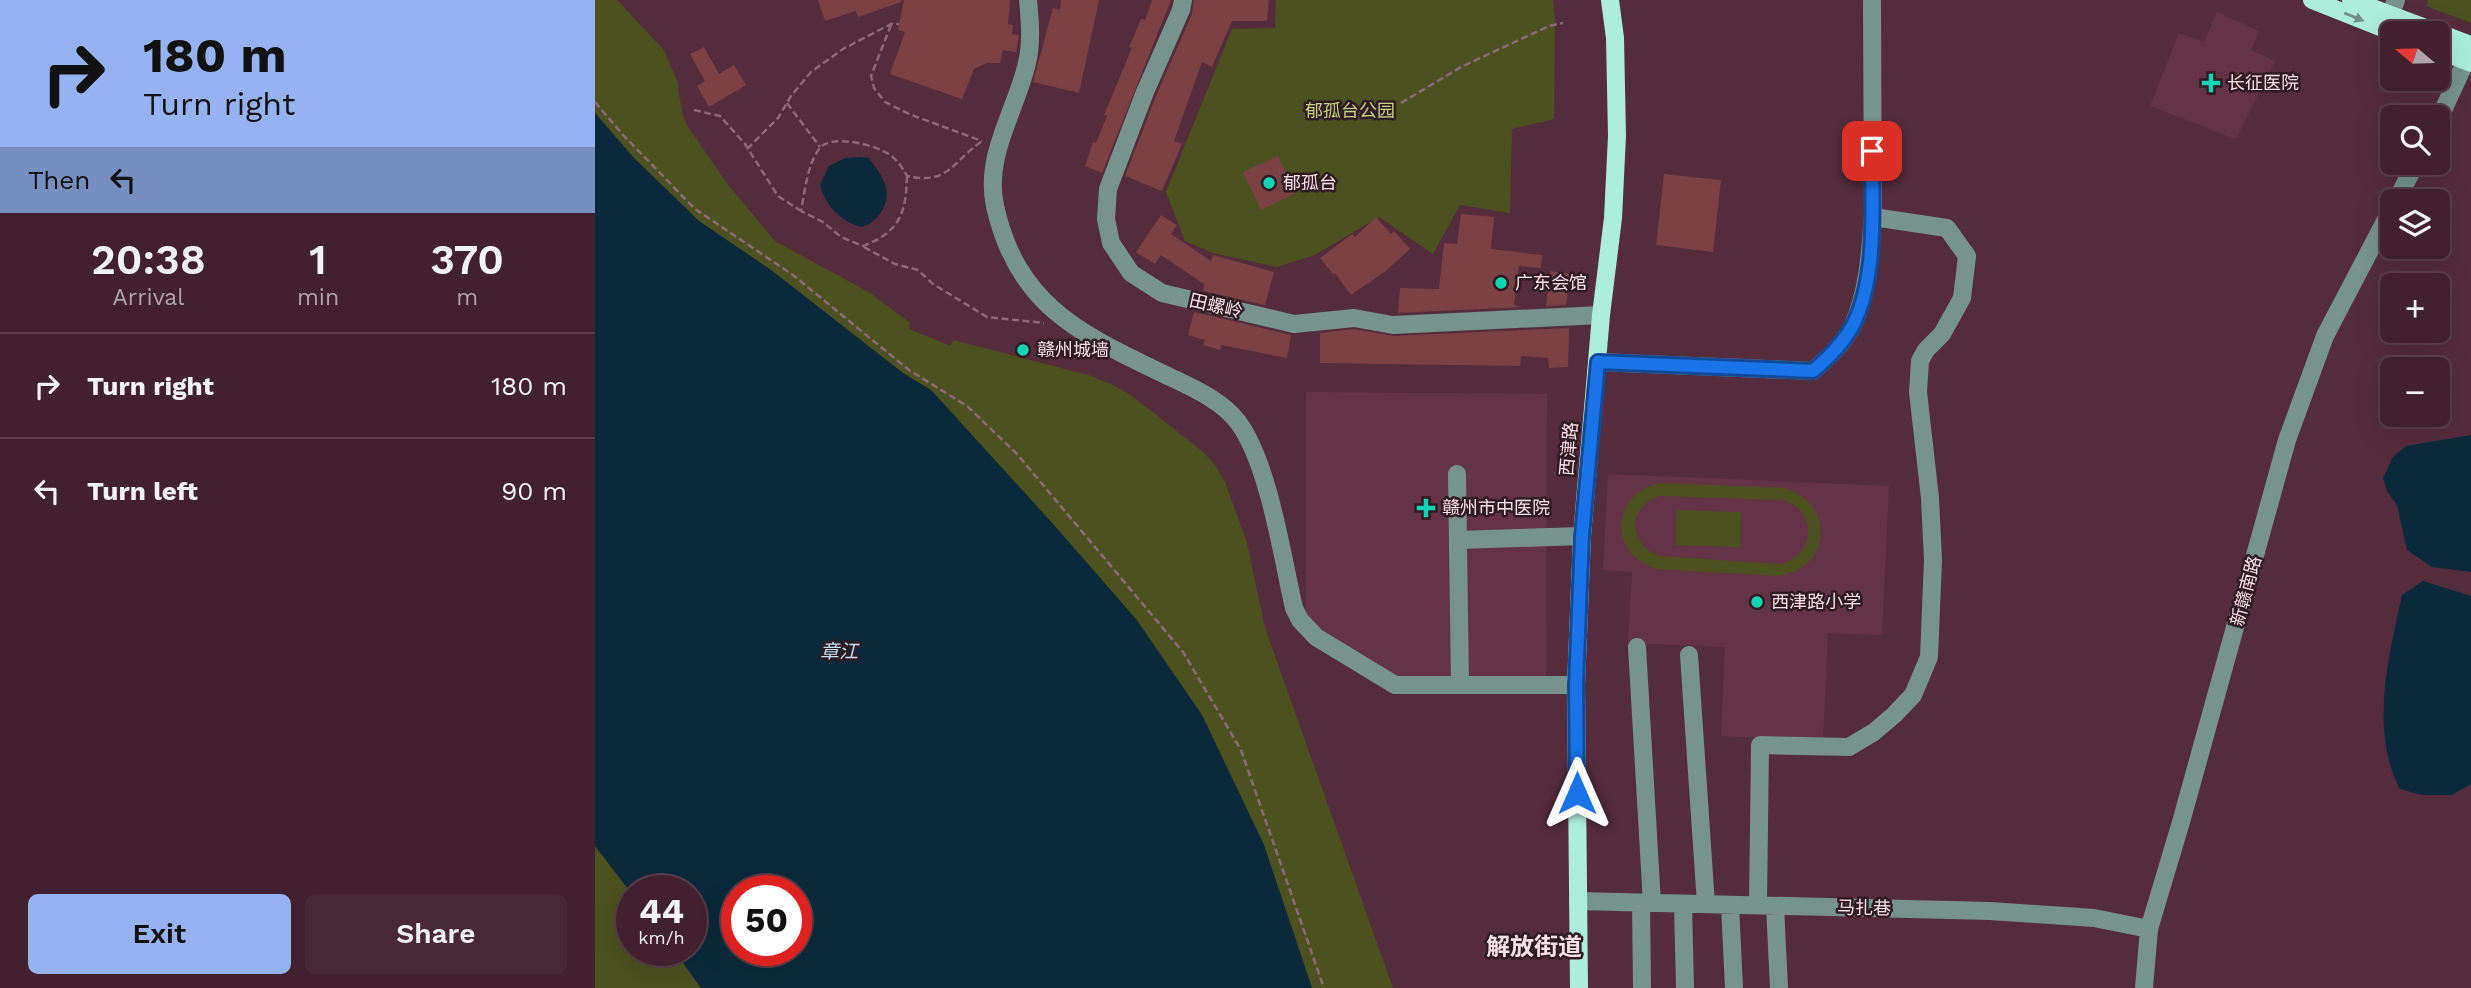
<!DOCTYPE html>
<html lang="en">
<head>
<meta charset="utf-8">
<style>
  body { margin:0; font-family:"Work Sans","Noto Sans SC",sans-serif; background:#472935; color:#f1f3f6; height:100vh; display:flex; flex-direction:column; font-size:26px; white-space:nowrap }
  * { box-sizing:border-box; margin:0 }
  p { font-size:23px; color:#aea3aa }
  .icon { flex:none; width:38px; height:38px; fill:none; stroke:currentColor; stroke-width:2; stroke-linecap:round; stroke-linejoin:round }
  .map { position:relative; flex:1; overflow:hidden }
  .side { display:flex; flex-direction:column; background:#40212d; width:595px }
  .side>* { flex:none }
  .banner { background:#95b2f1; color:#111; overflow:hidden }
  .needle { width:46px; rotate:289deg }
  .tools { position:absolute; left:1785px; top:21px; display:grid; gap:14px }
  .tools a { display:grid; place-items:center; width:70px; height:70px; border-radius:10px; background:#40212d; box-shadow:0 7px 28px #0002,0 0 0 2px #593e49; font-size:35px }
  .speed { position:absolute; left:21px; top:875px; display:flex; gap:14px; font-size:35px; font-weight:700; text-align:center }
  .speed>* { display:grid; place-content:center; width:91px; height:91px; border-radius:50%; background:#40212d; box-shadow:0 7px 28px #0002,0 0 0 2px #593e49; line-height:1 }
  .speed small { font-size:18px; font-weight:400 }
  .speed .limit { border:10px solid #d22; background:#fff; color:#111 }
  .pin { position:absolute; display:grid; place-items:center; width:60px; height:60px; color:#fff; margin:-30px; border-radius:14px; box-shadow:0 4px 10px #0006 }
  .me { position:absolute; width:77px; margin:-38px; rotate:0deg; stroke-linejoin:round; filter:drop-shadow(0 0 5px #0008) }
  .turn { display:flex; align-items:center; gap:24px; height:147px; padding:0 28px; font-size:32px }
  .turn .icon { width:91px; height:91px; stroke-width:2.5 }
  .turn b { display:block; font-size:49px; line-height:60px }
  .then { display:flex; align-items:center; height:66px; padding:0 28px; background:#0003; gap:14px; font-size:26px }
  .eta { display:flex; justify-content:space-evenly; align-items:center; height:119px; text-align:center }
  .eta b { font-size:42px; font-weight:600; line-height:49px }
  .primary-button { display:flex; gap:14px; margin-top:auto; padding:14px 28px }
  .primary-button a { flex:1; height:80px; border-radius:10px; background:#95b2f1; color:#111; font-size:28px; font-weight:600; line-height:80px; text-align:center }
  .primary-button a+a { background:#472935; color:#f1f3f6 }
  ul { padding:0; list-style:none }
  li { display:flex; align-items:center; gap:21px; height:105px; padding:0 28px; border-top:2px solid #593e49 }
  li div { flex:1 }
  li b { display:block; font-size:26px }
  li em { font-style:normal }
  main { display:flex; flex:1; min-height:0 }
  .map>svg:first-child { display:block }
</style>
</head>
<body>
<main>
<section class="side">
<div class="banner">
<div class="turn"><svg class="icon" aria-label="right" viewBox="0 0 24 24"><path d="M7 20v-9h11M14 6l5 5-5 5"/></svg><div><b>180 m</b>Turn right</div></div>
<div class="then">Then<svg class="icon" aria-label="left" viewBox="0 0 24 24"><path d="M17 20v-9H6M10 6l-5 5 5 5"/></svg></div>
</div>
<div class="eta">
<div><b>20:38</b><p>Arrival</p></div>
<div><b>1</b><p>min</p></div>
<div><b>370</b><p>m</p></div>
</div>
<ul>
<li><svg class="icon" aria-label="right" viewBox="0 0 24 24"><path d="M7 20v-9h11M14 6l5 5-5 5"/></svg><div><b>Turn right</b></div><em>180 m</em></li>
<li><svg class="icon" aria-label="left" viewBox="0 0 24 24"><path d="M17 20v-9H6M10 6l-5 5 5 5"/></svg><div><b>Turn left</b></div><em>90 m</em></li>
</ul>
<div class="primary-button"><a>Exit</a><a>Share</a></div>
</section>
<div class="map">
<svg width="1876" height="988" viewBox="0 0 1876 988">
  <rect width="100%" height="100%" fill="#552c3c"/>
  <path fill="#653347" d="M1622,12l42,19 -8,19 24,11 -39,78 -86,-33 29,-73 25,9z
    M711,392l241,2 -1,284 -151,-2 -89,-55z
    M1013,474l281,12 -7,149 -54,-2 -5,108 -102,-5 4,-89 -97,-4 4,-71 -29,-2z"/>
  <path fill="#4b521f" fill-rule="evenodd" d="M0,0h22l46,49 14,31 5,33 6,14 41,59 46,55 95,52 40,30 -1,6 42,17 2,-6 135,35 25,10 19,11 70,55 13,14 10,17 22,61 18,85 128,360h-81l-48,-143 -62,-130 -66,-96 -83,-95 -122,-134 -28,-17 -132,-103 -72,-49 -66,-64 -38,-44z
    M681,0h277l2,18 -1,101 -42,10 -2,84 -50,-8 -27,49 -54,-37 -64,38 -38,12 -64,-14 -28,-12 -19,-49 66,-163 43,-1z
    M1833,0h43v23l-45,-17z
    M1064,483l125,5c53,16 47,82 -7,88l-120,-7c-49,-14 -47,-74 2,-86zM1065,496l123,4c35,11 33,54 -2,64l-122,-8c-32,-12 -32,-50 1,-60z
    M1081,510l65,2 -1,35 -65,-2z
    M0,846l37,48v56h42l27,38h-106z"/>
  <path fill="#0a2a3b" fill-rule="evenodd" d="M0,113l38,44 66,64 72,49 132,103 28,17 122,134 83,95 66,96 62,130 48,143h-611l-27,-38h17v-59h-59v3l-37,-48zM142,891h59v59h-59z
    M266,157l8,1c6,9 15,19 17,30 4,16 -9,36 -25,39 -21,-6 -35,-21 -41,-42l9,-19 16,-8z
    M1876,435v137l-39,-5 -25,-17 -10,-45 -10,-14 -4,-13 10,-21 13,-11z
    M1828,581l48,15v188l-19,11h-30l-22,-6c-31,-59 -11,-133 2,-194z"/>
  <path fill="#7b4145" d="M223,0h83v2l-43,15 -2,-6 -31,10z
    M309,0h106l-2,24 5,1 -1,9 7,1 -3,17 -13,-2 -3,13h-13l-13,6 -12,30 -72,-25 15,-42 -7,-2z
    M466,0h38l-20,93 -46,-11 20,-74 7,2z
    M557,0h19l-69,173 -17,-7 8,-24 3,1 11,-27 -3,-1 28,-67 -3,-1 12,-28 4,1z
    M599,0h75l-2,21h-35l-20,46 -10,-5 -28,79 8,3 -20,47 -37,-15 31,-80 36,-82z
    M109,47l15,27 15,-9 12,20 -37,22 -12,-21 8,-5 -15,-27z
    M683,156l18,37 -35,17 -18,-38z
    M1069,174l57,6 -8,72 -57,-7z
    M866,214l33,3 -3,32 51,6 -1,13 -22,-2 -5,39 9,2 -125,6 2,-25 39,1 5,-46 13,1z
    M566,215l16,10 -6,9 40,27 2,-6 61,17 -9,33 -62,-14 1,-7 -43,-29 -6,9 -19,-12z
    M781,217l15,17 3,-3 16,18 -23,21 -36,25 -16,-22 -2,1 -13,-16 32,-24 3,3z
    M955,271l20,3 -4,31 -20,1z
    M599,312l97,23 -4,23 -66,-13 -1,5 -17,-5 2,-5 -17,-5z
    M974,328l-1,39 -19,1 -1,-10 -27,-2 -1,10 -200,-3v-30l34,-4 40,7z"/>
  <g fill="none" stroke-linecap="round" stroke-linejoin="round">
    <path stroke="#8d6875" stroke-width="2.5" stroke-dasharray="7 3.5" stroke-linecap="butt" d="M296,25l-20,51 3,12 11,14 24,12 73,27
      M0,102l29,34 71,73 98,66 116,95 58,36 50,48 166,198 58,98 83,238
      M192,103l33,44
      M806,103l60,-36 88,-41 14,-3
      M99,110l26,6 25,28 33,52 23,15
      M152,149l31,-31 13,-22 20,-24 32,-23 48,-25h8
      M312,176c-1,37 -7,56 -44,70l-22,-9 -18,-15 -22,-11c4,-20 6,-45 18,-62 11,-16 58,-4 71,6 8,6 12,12 17,21 42,9 44,-13 75,-35
      M269,247l31,17 23,6 15,14 54,33 57,6"/>
    <path stroke="#76948b" stroke-width="18" d="M433,0c2,21 4,42 -1,63 -11,48 -43,92 -32,143 23,104 91,130 177,172 23,11 50,23 66,44 31,42 44,134 56,186l6,12 16,17 79,48h181
      M588,0l-2,10 -36,82 -37,97 -2,30 5,24 20,30 31,20 132,31 60,-6 39,7 208,-10
      M1795,16l6,-16
      M1843,121l33,-71
      M1801,201l20,-38
      M1003,362l215,9c14,-12 32,-29 40,-46 15,-33 17,-72 20,-108l-1,-217
      M862,474l3,210
      M863,540l124,-4
      M1042,647l15,256
      M1094,655l17,249
      M983,901l412,10 104,7 55,11
      M1046,903l1,85
      M1088,904l2,84
      M1135,905l4,83
      M1163,905l2,-160 89,2 25,-15 20,-17 19,-20 16,-38 4,-97 -3,-62 -12,-106 2,-31 6,-11 16,-16 20,-36 5,-42 -20,-28 -74,-11
      M1180,906l4,82
      M1549,988l5,-59 32,-107 106,-382 38,-104 67,-128"/>
    <path stroke="#adeddc" stroke-width="18" d="M1717,0l83,33
      M1756,0l120,45
      M1843,50l33,13
      M984,988l-3,-303 6,-149 19,-221 12,-97 4,-82 -2,-98 -5,-38"/>
  </g>
  <defs><path id="oneway-solid" d="M-6-.8H1V-3.2L6.5 0L1 3.2V.8H-6Z" transform="scale(1.75)"/></defs>
  <use fill="#748e88" href="#oneway-solid" transform="translate(1759 17) rotate(22)"/>
  <g fill="none" stroke-linecap="round" stroke-linejoin="round">
    <g stroke="#114b97" stroke-width="18">
      <path id="route" d="M982,793l-1,-108 6,-149 16,-174 215,9c14,-12 30,-28 39,-44 26,-49 20,-123 20,-176"/>
    </g>
    <use href="#route" stroke="#1a73e8" stroke-width="12"/>
  </g>
  <g fill="#10d5b4" stroke="#2f1b22" stroke-width="2.5">
    <path d="M1612.5 72.5h7v7h7v7h-7v7h-7v-7h-7v-7h7z"/>
    <circle cx="674" cy="183" r="7"/>
    <circle cx="906" cy="283" r="7"/>
    <circle cx="428" cy="350" r="7"/>
    <path d="M827.5 497.5h7v7h7v7h-7v7h-7v-7h-7v-7h7z"/>
    <circle cx="1162" cy="602" r="7"/>
  </g>
  <g text-anchor="middle" stroke-width="5" stroke-linejoin="round" paint-order="stroke">
    <g font-size="18" fill="#fce0e9" stroke="#2f1b22" text-anchor="start">
      <text x="1632" y="89">长征医院</text>
      <text x="688" y="189">郁孤台</text>
      <text x="920" y="289">广东会馆</text>
      <text x="442" y="356">赣州城墙</text>
      <text x="847" y="514">赣州市中医院</text>
      <text x="1176" y="608">西津路小学</text>
    </g>
    <g font-size="18" fill="#c6d37e" stroke="#2f1b22">
      <text x="755" y="117">郁孤台公园</text>
    </g>
    <g font-size="18" fill="#fce0e9" stroke="#2f1b22">
      <text transform="translate(621 306) rotate(13)" y="6">田螺岭</text>
      <text transform="translate(974 449) rotate(-85)" y="6">西津路</text>
      <text transform="translate(1651 591) rotate(-75)" y="6">新赣南路</text>
      <text transform="translate(1269 908) rotate(1)" y="6">马扎巷</text>
    </g>
    <g font-size="19" font-style="italic" fill="#bfdff3" stroke="#2f1b22">
      <text x="244" y="658">章江</text>
    </g>
    <g font-size="24" font-weight="bold" fill="#fce0e9" stroke="#2f1b22">
      <text x="939" y="955">解放街道</text>
    </g>
  </g>
</svg>
<div class="tools">
<a><svg class="needle" viewBox="-14 -14 28 28"><path d="M0-13l5 13h-10z" fill="#e53935"/><path d="M0 13l5-13h-10z" fill="#aea3aa"/></svg></a>
<a><svg class="icon" aria-label="search" viewBox="0 0 24 24"><circle cx="10" cy="10" r="6"/><path d="M15 15l6 6"/></svg></a>
<a><svg class="icon" aria-label="layers" viewBox="0 0 24 24"><path d="M12 4l9 5-9 5-9-5zM3 14l9 5 9-5"/></svg></a>
<a>+</a>
<a>−</a>
</div>
<div class="speed"><div>44<small>km/h</small></div><div class="limit">50</div></div>
<div class="pin" style="left:1277px;top:151px;background:#d93025"><svg class="icon" aria-label="arrive" viewBox="0 0 24 24"><path d="M6 21V4h12l-3 4 3 4H6"/></svg></div>
<svg class="me" style="left:982px;top:793px" viewBox="-20 -20 40 40"><path d="M0-17L14 15 0 8-14 15z" fill="#1a73e8" stroke="#fff" stroke-width="4"/></svg>
</div>
</main>
</body>
</html>
